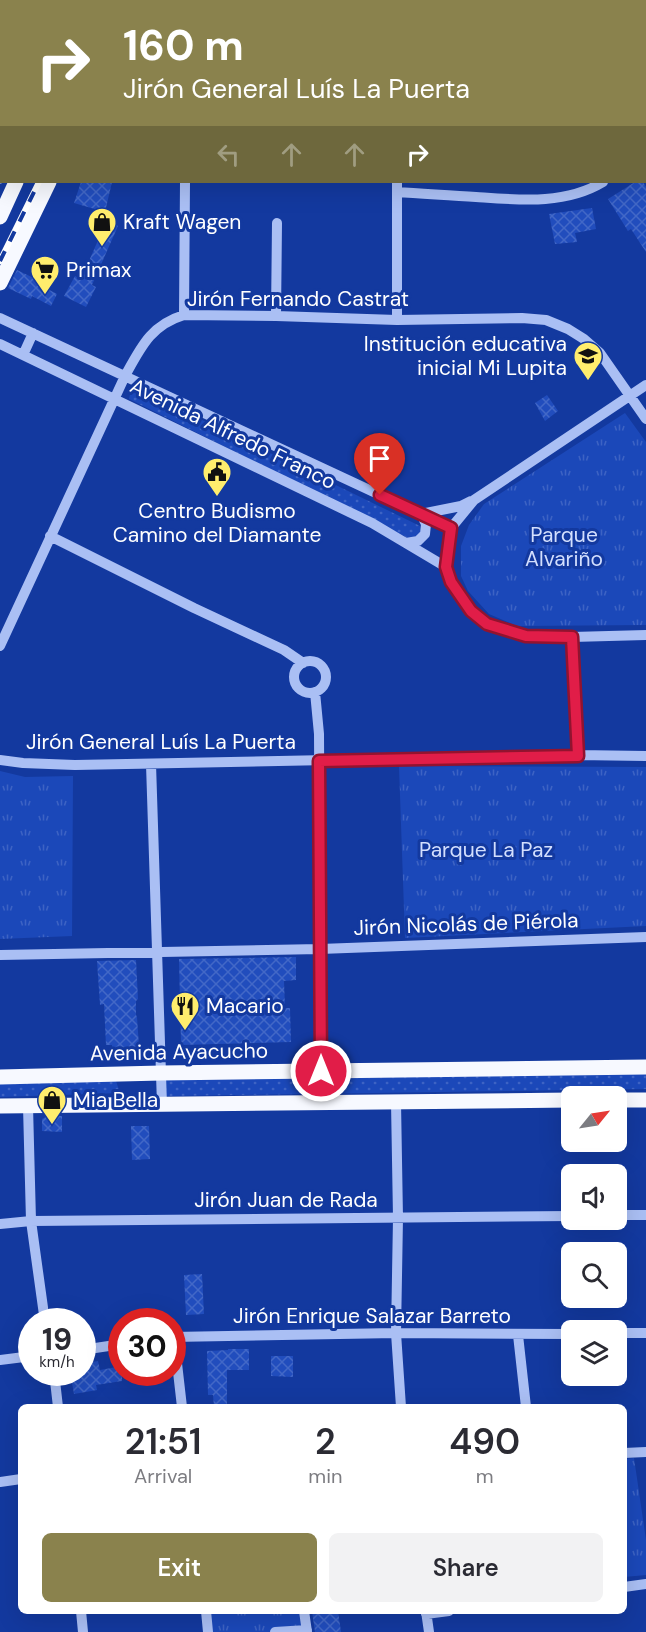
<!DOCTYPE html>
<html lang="en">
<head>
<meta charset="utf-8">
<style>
  body { margin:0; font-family:"DM Sans",sans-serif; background:#f2f2f3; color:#2b2b33; height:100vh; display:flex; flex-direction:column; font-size:22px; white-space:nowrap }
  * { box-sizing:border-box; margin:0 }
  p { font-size:20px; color:#7c7c81 }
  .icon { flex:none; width:33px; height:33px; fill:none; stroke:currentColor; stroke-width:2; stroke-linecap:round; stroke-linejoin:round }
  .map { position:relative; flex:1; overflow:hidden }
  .side { position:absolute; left:18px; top:1404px; width:609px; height:210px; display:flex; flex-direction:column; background:#fff; border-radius:9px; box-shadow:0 6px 24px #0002 }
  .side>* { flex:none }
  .hud { position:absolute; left:0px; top:0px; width:646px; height:183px; box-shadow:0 6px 24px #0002; background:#8a824d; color:#fff; overflow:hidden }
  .needle { width:39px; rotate:60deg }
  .controls { position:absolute; left:561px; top:1086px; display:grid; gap:12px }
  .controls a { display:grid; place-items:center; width:66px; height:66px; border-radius:9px; background:#fff; box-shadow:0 6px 24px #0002; font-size:30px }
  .speed { position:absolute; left:18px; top:1308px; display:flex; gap:12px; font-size:30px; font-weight:700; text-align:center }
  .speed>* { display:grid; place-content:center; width:78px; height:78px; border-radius:50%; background:#fff; box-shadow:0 6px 24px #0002; line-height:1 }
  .speed small { font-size:15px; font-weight:400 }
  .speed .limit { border:9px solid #d22; background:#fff; color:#111 }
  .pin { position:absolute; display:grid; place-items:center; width:51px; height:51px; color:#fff; margin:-62px -26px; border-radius:50% 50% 50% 0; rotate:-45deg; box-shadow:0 0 6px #0007 }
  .pin .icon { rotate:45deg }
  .me { position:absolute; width:66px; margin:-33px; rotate:0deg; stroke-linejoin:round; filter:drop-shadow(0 0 4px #0008) }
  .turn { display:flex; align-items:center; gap:21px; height:126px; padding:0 24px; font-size:27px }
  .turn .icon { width:78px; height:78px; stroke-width:2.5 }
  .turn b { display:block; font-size:42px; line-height:51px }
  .lanes { display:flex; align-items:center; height:57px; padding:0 24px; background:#0003; justify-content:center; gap:30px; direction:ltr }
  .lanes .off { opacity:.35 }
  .eta { display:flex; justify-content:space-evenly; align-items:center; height:102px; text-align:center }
  .eta b { font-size:36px; font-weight:600; line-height:42px }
  .cta { display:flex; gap:12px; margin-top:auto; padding:12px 24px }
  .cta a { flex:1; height:69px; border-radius:9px; background:#8a824d; color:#fff; font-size:24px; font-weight:600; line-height:69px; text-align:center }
  .cta a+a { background:#f2f2f3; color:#2b2b33 }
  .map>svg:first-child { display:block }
</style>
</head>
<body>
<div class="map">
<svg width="646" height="1632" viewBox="0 0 646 1632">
  <defs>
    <pattern id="grass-dots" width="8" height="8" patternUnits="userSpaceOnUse" patternTransform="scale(1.5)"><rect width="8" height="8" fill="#1b48b9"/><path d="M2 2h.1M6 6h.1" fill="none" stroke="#3d63c4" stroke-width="1.8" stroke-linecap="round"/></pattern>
    <pattern id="park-tufts" width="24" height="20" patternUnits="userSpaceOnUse" patternTransform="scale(1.5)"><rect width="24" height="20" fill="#1b48b9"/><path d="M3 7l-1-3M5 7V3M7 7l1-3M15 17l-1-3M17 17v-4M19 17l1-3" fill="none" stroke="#3d63c4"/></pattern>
    <pattern id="building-cross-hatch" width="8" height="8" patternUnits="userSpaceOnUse" patternTransform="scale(1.5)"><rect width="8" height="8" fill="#214dbd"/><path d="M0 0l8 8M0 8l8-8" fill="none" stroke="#4268c7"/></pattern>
  </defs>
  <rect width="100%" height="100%" fill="#13399f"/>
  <path fill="url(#grass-dots)" d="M132,386l288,140 1,6 -4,4 -9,2 -279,-139z
    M646,1074v15l-480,7v-16z
    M116,1081l4,12 -120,4v-15z"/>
  <path fill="url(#park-tufts)" d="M625,413l21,29v183l-129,1 -28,-12 -21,-23 -7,-15v-30l8,-21 15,-21z
    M399,766l247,1v159l-241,12z
    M0,771l25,6 48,-1 -1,160 -72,3z
    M634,1458l12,82v35l-22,2v-118z
    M206,1611h98l3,19 -32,2h-67z"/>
  <path fill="url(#building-cross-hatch)" d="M81,182h31l-7,30 -31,-9z
    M635,182h8l3,5v65l-15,-23 -3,2 -20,-32z
    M592,208l4,21 -21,4 2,9 -22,2 -6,-30z
    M107,220l11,6 -26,59 4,2 -10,20 -22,-11 11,-20 6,3z
    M17,270l23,11 -2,3 19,10 -6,12 -19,-10 -1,3 -23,-11z
    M547,395l11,16 -13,10 -10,-18z
    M296,957v23l-12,1 1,27h5l1,34 -110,3 -2,-86z
    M136,960l2,39 -2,2v14l1,2 2,30 -27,1v-3h-6l-2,-41 -4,1 -3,-44z
    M47,1116h15v16l-20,-1v-12z
    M131,1126h18l1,33 -18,1z
    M202,1274l2,40 -18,1 -2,-40z
    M228,1349h21v21h-22v37h-13l-1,-12h-5l-1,-44 21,-1z
    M271,1356h22v21l-22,-1z
    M98,1361l2,9 22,-4v15l-26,4 1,5 -23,4 -4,-22h12v-8z
    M312,1611h26l3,21h-26z"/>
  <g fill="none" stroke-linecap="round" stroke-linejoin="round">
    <path stroke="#aabff4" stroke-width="10" d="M645,154l1,-1
      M397,182v138
      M397,192c27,2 53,3 79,5 43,3 89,8 127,-15
      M184,315l1,-133
      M276,316l1,-93
      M0,318l451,210
      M0,344l372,179 74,44
      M23,355l10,-22
      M646,385l-172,115 -23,28 -5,39 5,15 10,15 10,14 16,13 39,12 46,1 74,-2
      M50,536l144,72 90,42 19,13
      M406,543l12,-2 7,-7 1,-10 -5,-10 40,-8 10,-5
      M572,637l5,118
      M0,646l125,-270c16,-29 26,-51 59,-61l92,1 121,4 125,-2 24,2 22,9 16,10 16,14 46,66
      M294 677a16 16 0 1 1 32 0a16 16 0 1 1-32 0Z
      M315,692l4,42 2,337
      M0,760l23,3 52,2 502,-10 69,1
      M151,764l11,341
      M0,955l320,-6 326,-12
      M396,1102l2,116 -2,115 5,74
      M28,1106l3,115 14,101
      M616,1215h30
      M0,1224l31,-3 541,-5
      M616,1333h30
      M518,1335l8,72
      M172,1337l224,-4 176,1
      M174,1337l8,70
      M82,1350l40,-6
      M0,1360l32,-4
      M54,1372l4,35
      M624,1453l22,-1
      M0,1482l21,-3
      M624,1587l22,-3
      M81,1611l2,21
      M206,1611l2,21
      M304,1611l3,21
      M426,1611l3,21
      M426,1614l23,-3
      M275,1632l32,-2"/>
    <path stroke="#f7f9ff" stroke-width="15" d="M540,0l1,2
      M553,0l1,2
      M571,0l1,2
      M585,0l1,2
      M85,2l1,-2
      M98,2l1,-2
      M109,2l1,-2
      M138,2l1,-2
      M645,89l1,2
      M645,109l1,2
      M645,139l1,2
      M0,176l2,-3
      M0,217l16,-35
      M0,283l49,-101
      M0,1077l161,-4 485,-6
      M616,1100h30
      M0,1106l572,-6"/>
    <g stroke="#fff" stroke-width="6">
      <path id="rail" d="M122,2l1,-2
        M0,261l39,-79"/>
    </g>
    <use href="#rail" stroke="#13399f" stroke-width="4" stroke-dasharray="11" stroke-linecap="butt"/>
  </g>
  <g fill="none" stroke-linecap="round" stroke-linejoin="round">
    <g stroke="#92132f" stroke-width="15">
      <path id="route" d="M321,1071l-2,-310 259,-5 -6,-119 -46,-1 -39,-12 -16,-13 -20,-29 -5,-15 5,-39 -71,-33"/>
    </g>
    <use href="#route" stroke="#e11d48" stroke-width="10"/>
  </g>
  <defs>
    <g id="shop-pin" transform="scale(1.5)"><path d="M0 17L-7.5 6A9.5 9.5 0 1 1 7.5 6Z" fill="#ffed6d" stroke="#13399f"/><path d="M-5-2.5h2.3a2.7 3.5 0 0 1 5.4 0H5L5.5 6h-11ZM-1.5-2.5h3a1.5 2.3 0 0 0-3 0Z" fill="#111"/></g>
    <g id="supermarket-pin" transform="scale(1.5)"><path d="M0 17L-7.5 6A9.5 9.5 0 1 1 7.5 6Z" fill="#ffed6d" stroke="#13399f"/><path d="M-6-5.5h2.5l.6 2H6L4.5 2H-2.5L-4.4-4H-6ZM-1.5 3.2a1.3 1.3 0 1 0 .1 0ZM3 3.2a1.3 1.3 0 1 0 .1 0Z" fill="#111"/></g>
    <g id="school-pin" transform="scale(1.5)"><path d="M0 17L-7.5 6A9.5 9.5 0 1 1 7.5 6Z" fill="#ffed6d" stroke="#13399f"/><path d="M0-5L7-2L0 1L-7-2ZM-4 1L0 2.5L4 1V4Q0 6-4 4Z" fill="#111"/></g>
    <g id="civic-pin" transform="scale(1.5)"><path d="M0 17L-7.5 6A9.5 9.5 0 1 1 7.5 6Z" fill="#ffed6d" stroke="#13399f"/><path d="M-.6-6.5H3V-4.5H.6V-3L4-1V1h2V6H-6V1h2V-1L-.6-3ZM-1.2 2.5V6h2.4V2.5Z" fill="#111"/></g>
    <g id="restaurant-pin" transform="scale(1.5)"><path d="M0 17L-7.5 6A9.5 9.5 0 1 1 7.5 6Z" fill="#ffed6d" stroke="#13399f"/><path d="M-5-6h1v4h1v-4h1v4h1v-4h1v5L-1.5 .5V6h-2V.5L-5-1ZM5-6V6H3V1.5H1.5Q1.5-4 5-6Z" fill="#111"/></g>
  </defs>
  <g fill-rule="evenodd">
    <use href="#shop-pin" x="102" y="222"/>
    <use href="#supermarket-pin" x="45" y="270"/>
    <use href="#school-pin" x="588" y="356"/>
    <use href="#civic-pin" x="217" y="472"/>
    <use href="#restaurant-pin" x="185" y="1006"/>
    <use href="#shop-pin" x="52" y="1100"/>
  </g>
  <g text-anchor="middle" stroke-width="6" stroke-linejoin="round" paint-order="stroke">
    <g font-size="21" fill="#fff" stroke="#13399f" text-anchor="start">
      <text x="123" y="229">Kraft Wagen</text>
      <text x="66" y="277">Primax</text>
      <text x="567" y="351" text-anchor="end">Institución educativa<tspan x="567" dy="24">inicial Mi Lupita</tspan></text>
      <text x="217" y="518" text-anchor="middle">Centro Budismo<tspan x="217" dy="24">Camino del Diamante</tspan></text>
      <text x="206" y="1013">Macario</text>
      <text x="73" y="1107">Mia Bella</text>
    </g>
    <g font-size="21" fill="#fff" stroke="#13399f">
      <text x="298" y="306">Jirón Fernando Castrat</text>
      <text transform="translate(233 434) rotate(26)" y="7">Avenida Alfredo Franco</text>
      <text x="161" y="749">Jirón General Luís La Puerta</text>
      <text transform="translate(466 924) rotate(-2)" y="7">Jirón Nicolás de Piérola</text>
      <text transform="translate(179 1052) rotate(-1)" y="7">Avenida Ayacucho</text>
      <text x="286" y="1207">Jirón Juan de Rada</text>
      <text x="372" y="1323">Jirón Enrique Salazar Barreto</text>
    </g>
    <g font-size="21" fill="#d3dffe" stroke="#13399f">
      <text x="564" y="542">Parque<tspan x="564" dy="24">Alvariño</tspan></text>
      <text x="486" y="857">Parque La Paz</text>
    </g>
  </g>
</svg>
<div class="controls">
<a><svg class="needle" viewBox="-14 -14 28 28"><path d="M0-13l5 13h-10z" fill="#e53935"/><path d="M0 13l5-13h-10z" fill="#7c7c81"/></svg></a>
<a><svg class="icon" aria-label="sound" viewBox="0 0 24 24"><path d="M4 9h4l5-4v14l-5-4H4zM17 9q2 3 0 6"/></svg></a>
<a><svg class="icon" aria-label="search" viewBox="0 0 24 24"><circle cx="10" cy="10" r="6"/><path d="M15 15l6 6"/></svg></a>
<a><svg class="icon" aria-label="layers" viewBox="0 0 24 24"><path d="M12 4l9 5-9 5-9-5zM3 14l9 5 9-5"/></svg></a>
</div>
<div class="speed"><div>19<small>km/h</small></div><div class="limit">30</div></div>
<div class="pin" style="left:380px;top:495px;background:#d93025"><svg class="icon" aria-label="arrive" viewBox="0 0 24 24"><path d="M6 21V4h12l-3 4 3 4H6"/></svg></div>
<svg class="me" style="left:321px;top:1071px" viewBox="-20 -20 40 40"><circle r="17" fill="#e11d48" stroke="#fff" stroke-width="3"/><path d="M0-11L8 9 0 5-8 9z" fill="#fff"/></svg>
<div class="hud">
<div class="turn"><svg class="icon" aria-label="right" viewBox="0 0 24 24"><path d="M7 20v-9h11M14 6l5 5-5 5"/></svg><div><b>160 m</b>Jirón General Luís La Puerta</div></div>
<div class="lanes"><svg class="icon off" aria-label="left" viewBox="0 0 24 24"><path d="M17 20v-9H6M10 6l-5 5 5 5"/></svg><svg class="icon off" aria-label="ahead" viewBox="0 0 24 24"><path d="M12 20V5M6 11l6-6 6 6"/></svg><svg class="icon off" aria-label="ahead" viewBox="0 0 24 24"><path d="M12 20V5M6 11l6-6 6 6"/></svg><svg class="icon" aria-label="right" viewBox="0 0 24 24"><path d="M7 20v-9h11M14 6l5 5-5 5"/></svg></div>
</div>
<section class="side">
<div class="eta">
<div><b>21:51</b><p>Arrival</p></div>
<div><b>2</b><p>min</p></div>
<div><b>490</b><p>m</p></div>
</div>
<div class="cta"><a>Exit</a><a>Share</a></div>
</section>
</div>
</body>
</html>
